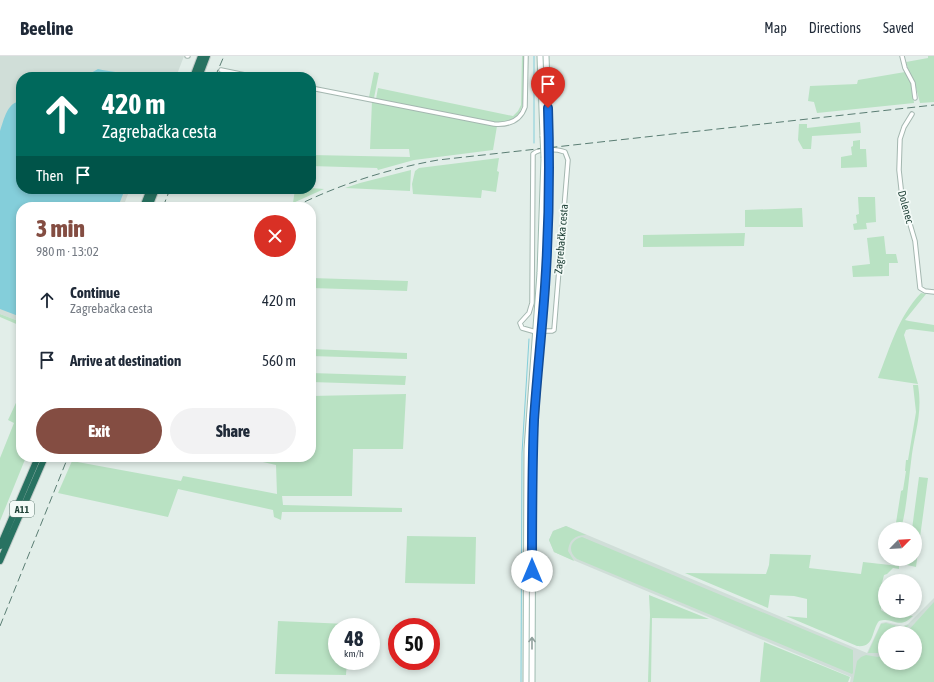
<!DOCTYPE html>
<html lang="en">
<head>
<meta charset="utf-8">
<style>
  body { margin:0; font-family:"Asap Condensed",sans-serif; background:#f2f2f3; color:#1f2937; height:100vh; display:flex; flex-direction:column; font-size:15px; white-space:nowrap }
  * { box-sizing:border-box; margin:0 }
  p { font-size:13px; color:#747a83 }
  .icon { flex:none; width:22px; height:22px; fill:none; stroke:currentColor; stroke-width:2; stroke-linecap:round; stroke-linejoin:round }
  .map { position:relative; flex:1; overflow:hidden }
  .drawer { position:absolute; left:16px; top:146px; width:300px; height:260px; display:flex; flex-direction:column; background:#fff; border-radius:16px; box-shadow:0 2px 6px #0003 }
  .drawer>* { flex:none }
  .banner { position:absolute; left:16px; top:16px; width:300px; height:122px; border-radius:16px; box-shadow:0 2px 6px #0003; background:#00695c; color:#fff; overflow:hidden }
  .needle { width:26px; rotate:66deg }
  .controls { position:absolute; left:878px; top:466px; display:grid; gap:8px }
  .controls a { display:grid; place-items:center; width:44px; height:44px; border-radius:50%; background:#fff; box-shadow:0 2px 6px #0003; font-size:20px }
  .speed { position:absolute; left:328px; top:562px; display:flex; gap:8px; font-size:20px; font-weight:700; text-align:center }
  .speed>* { display:grid; place-content:center; width:52px; height:52px; border-radius:50%; background:#fff; box-shadow:0 2px 6px #0003; line-height:1 }
  .speed small { font-size:10px; font-weight:400 }
  .speed .limit { border:6px solid #d22; background:#fff; color:#111 }
  .pin { position:absolute; display:grid; place-items:center; width:34px; height:34px; color:#fff; margin:-41px -17px; border-radius:50% 50% 50% 0; rotate:-45deg; box-shadow:0 0 4px #0007 }
  .pin .icon { rotate:45deg }
  .me { position:absolute; width:44px; margin:-22px; rotate:0deg; stroke-linejoin:round; filter:drop-shadow(0 0 3px #0008) }
  .turn { display:flex; align-items:center; gap:14px; height:84px; padding:0 20px; font-size:18px }
  .turn .icon { width:52px; height:52px; stroke-width:2.5 }
  .turn b { display:block; font-size:28px; line-height:34px }
  .then { display:flex; align-items:center; height:38px; padding:0 20px; background:#0003; gap:8px; font-size:15px }
  .round { display:grid; place-items:center; flex:none; width:42px; height:42px; border-radius:21px; background:#f2f2f3 }
  .overview { display:flex; align-items:center; justify-content:space-between; height:68px; padding:0 20px }
  h1 { font-size:24px; font-weight:800; line-height:30px; color:#844d42 }
  .primary-button { display:flex; gap:8px; margin-top:auto; padding:8px 20px }
  .primary-button a { flex:1; height:46px; border-radius:24px; background:#844d42; color:#fff; font-size:16px; font-weight:800; line-height:46px; text-align:center }
  .primary-button a+a { background:#f2f2f3; color:#1f2937 }
  ul { padding:0; list-style:none }
  li { display:flex; align-items:center; gap:12px; height:60px; padding:0 20px }
  li div { flex:1 }
  li b { display:block; font-size:15px }
  li em { font-style:normal }
  header { display:flex; align-items:center; gap:24px; box-sizing:border-box; height:56px; padding:0 20px; background:#fff; border-bottom:1px solid #e0e1e3 }
  header strong { font-size:19px }
  nav { display:flex; gap:22px; margin-inline-start:auto; font-size:14px }
  .map>svg:first-child { display:block }
</style>
</head>
<body>
<header>
<strong>Beeline</strong>
<nav><a>Map</a><a>Directions</a><a>Saved</a></nav>
</header>
<div class="map">
<svg width="934" height="626" viewBox="0 0 934 626">
  <rect width="100%" height="100%" fill="#e2eee9"/>
  <path fill="#d0ded8" fill-rule="evenodd" d="M0,0h184l-8,21h-155v112h109l-7,18h-102v115l-21,-8z
    M566,470l301,127 14,-30 5,-1 17,4 5,-2 26,-26v84h-84l1,-5 -297,-125 -5,-12 4,-9zM885,577h30v30h-30z"/>
  <path fill="#b9e2c3" d="M522,0h2c0,25 9,71 -30,66l-118,-23 2,-11 135,28 5,-5 3,-6z
    M928,0h6v46l-14,1 -5,-19 -6,-13 -3,-9 22,-4z
    M374,16l5,1 -5,25 -5,-1z
    M905,16l7,13 2,18 -97,10 -3,-11 -6,-1 2,-15 47,-2 1,-4z
    M372,45l125,25 -4,24 -79,10 -36,10 -1,-2 -66,-2v-11l99,2 -1,-8h-39z
    M860,66l1,11 -49,3 -1,13h-8l-5,-9 1,-16h8v4z
    M860,84v9h6l1,18 -26,1v-11l11,-2 -1,-8 2,-1v-5z
    M499,102l-2,13 2,1 -3,20 -14,-2 -1,8 -68,-4 -1,-10 3,-13 4,-3z
    M411,114l-1,21 -65,-3 15,-5z
    M311,132l13,1 -31,14 2,-14z
    M858,141h17l1,25 -10,1 1,6 -13,1 -1,-6 4,-1 -1,-8 3,-1z
    M802,152l1,19h-58v-17z
    M745,177l-1,13 -101,1v-12z
    M884,180l2,18h10l2,9h-9v13l-36,1 -1,-11 18,-2 -3,-26z
    M311,222l97,3 -1,10 -96,-3z
    M921,237l5,1 -21,26 4,1 25,4v7l-24,-3 -4,1 -2,5 14,49 -40,-6c12,-30 20,-61 43,-85z
    M0,258l21,8v4l-21,-9z
    M311,293l96,4v6l-96,-3z
    M311,317l95,3 -1,9 -94,-3z
    M913,329h5c5,30 -4,48 -7,77 -3,22 -4,45 -10,67h-6l6,-38 2,-1 3,-19h-1l1,-11h2l8,-48z
    M21,336v65h5l-26,64v-63l14,-35 -6,-3z
    M406,338l-3,55h-50l-1,47h-70l1,9 119,3v4h-120l-1,8 -7,-3 -1,-7 -95,-21 -10,28 -110,-24 14,-32 109,20 2,-5 94,18 -1,-29 -35,-8h70v-61z
    M919,421l9,1 -12,89 -9,-2 1,-6h7v-30h-3z
    M566,470l20,9c-11,0 -17,5 -18,16l6,10 -20,-9 -5,-12 4,-9z
    M407,480l69,1 -1,47 -70,-1z
    M582,481l271,113v23l-1,1 -275,-115c-10,-8 -7,-19 5,-22z
    M770,498l41,1 -2,13 52,6 2,-12 36,4v3l-6,-1 -6,6 -3,1 -3,12v23l5,3 27,3c-15,15 -19,0 -34,5 -8,10 -4,27 -22,25l-71,-30 21,2v-19l-13,-3 -24,-1 -2,13 -83,-35 81,1 3,-9z
    M649,539l60,24 -57,-1 -1,64h-3l2,-67z
    M934,546v80h-81l4,-21 4,-4 5,-2 12,2 7,-4v10h30v-30h-9z
    M278,565l69,3v3h-10v34h10l-1,14 -71,-1z
    M886,567l14,4 9,-2 -8,8h-16v17l-7,3h-10l13,-29z
    M764,586l86,35 -2,5h-88z"/>
  <path fill="#84ceda" d="M98,13c11,3 28,3 37,8h-51z
    M21,45v88h104l-7,18h-97v110l-21,-8v-178c4,-11 7,-29 21,-30z"/>
  <g fill="none" stroke-linecap="round" stroke-linejoin="round">
    <path stroke="#84ceda" stroke-width="1" d="M534,0v87
      M521,626l1,-229 7,-114"/>
    <g stroke="#a4b7b0" stroke-width="5.5">
      <path id="street" d="M187,0h1
        M902,0l3,12 8,15 2,15
        M221,14l34,7
        M311,32l183,36c13,1 26,-2 31,-17l1,-51
        M912,58l-8,13 -4,12 -1,31 3,27 13,44 5,47 5,3 9,1
        M536,276l-14,-4 -2,-5 9,-10 3,-10 1,-149c6,-6 24,-5 32,-2l3,8 -14,170 -2,1h-10"/>
    </g>
    <g stroke="#9fbbb1" stroke-width="7">
      <path id="secondary" d="M540,0l3,80
        M546,0l3,80
        M526,626l1,-233 13,-176 4,-115
        M532,626l1,-234 13,-178 3,-113"/>
    </g>
    <g stroke="#c1cac7" stroke-width="8">
      <path id="highway" d="M193,21l8,-21
        M199,21l8,-21
        M143,151l7,-18
        M149,151l7,-18
        M0,490l38,-89
        M0,505l45,-104"/>
    </g>
    <use href="#street" stroke="#fff" stroke-width="3.5"/>
    <use href="#secondary" stroke="#fff" stroke-width="5"/>
    <use href="#highway" stroke="#287261" stroke-width="6"/>
    <path stroke="#5a7d73" stroke-width="1" stroke-dasharray="8 4" stroke-linecap="butt" d="M215,21l9,-21
      M163,151l7,-18
      M294,151c46,-23 94,-38 144,-47l496,-55
      M0,570l68,-169"/>
    <g stroke="#9fbbb1" stroke-width="7" stroke-linecap="butt">
      <path id="secondary-bridge" d="M543,80l1,22
        M549,80v21"/>
    </g>
    <use href="#secondary-bridge" stroke="#fff" stroke-width="5"/>
  </g>
  <defs><path id="oneway-shaft" d="M-6 0H5M1.5-3L5.5 0L1.5 3" fill="none" stroke-width="1.6" stroke-linecap="round" stroke-linejoin="round"/></defs>
  <use stroke="#90a09c" href="#oneway-shaft" transform="translate(532 587) rotate(-90)"/>
  <g fill="none" stroke-linecap="round" stroke-linejoin="round">
    <g stroke="#114b97" stroke-width="10">
      <path id="route" d="M532,515c0,-51 0,-101 2,-151 3,-45 8,-89 11,-133 4,-60 5,-119 3,-179"/>
    </g>
    <use href="#route" stroke="#1a73e8" stroke-width="7"/>
  </g>
  <g text-anchor="middle" stroke-width="3.5" stroke-linejoin="round" paint-order="stroke">
    <rect fill="#f3faf7" stroke="#5f7971" stroke-width="1" x="10" y="445" width="24" height="16" rx="3"/>
    <g font-size="10" font-weight="bold" fill="#204238">
      <text x="22" y="457">A11</text>
    </g>
    <g font-size="11" fill="#204238" stroke="#f3faf7">
      <text transform="translate(906 151) rotate(75)" y="4">Dolenec</text>
      <text transform="translate(561 183) rotate(-85)" y="4">Zagrebačka cesta</text>
    </g>
  </g>
</svg>
<div class="controls">
<a><svg class="needle" viewBox="-14 -14 28 28"><path d="M0-13l5 13h-10z" fill="#e53935"/><path d="M0 13l5-13h-10z" fill="#747a83"/></svg></a>
<a>+</a>
<a>−</a>
</div>
<div class="speed"><div>48<small>km/h</small></div><div class="limit">50</div></div>
<div class="pin" style="left:548px;top:52px;background:#d93025"><svg class="icon" aria-label="arrive" viewBox="0 0 24 24"><path d="M6 21V4h12l-3 4 3 4H6"/></svg></div>
<svg class="me" style="left:532px;top:515px" viewBox="-20 -20 40 40"><circle r="19" fill="#fff"/><path d="M0-13L10 11 0 6-10 11z" fill="#1a73e8"/></svg>
<div class="banner">
<div class="turn"><svg class="icon" aria-label="ahead" viewBox="0 0 24 24"><path d="M12 20V5M6 11l6-6 6 6"/></svg><div><b>420 m</b>Zagrebačka cesta</div></div>
<div class="then">Then<svg class="icon" aria-label="arrive" viewBox="0 0 24 24"><path d="M6 21V4h12l-3 4 3 4H6"/></svg></div>
</div>
<section class="drawer">
<div class="overview"><div><h1>3 min</h1><p>980 m · 13:02</p></div><a class="round" style="background:#d93025;color:#fff"><svg class="icon" aria-label="close" viewBox="0 0 24 24"><path d="M6 6l12 12M18 6L6 18"/></svg></a></div>
<ul>
<li><svg class="icon" aria-label="ahead" viewBox="0 0 24 24"><path d="M12 20V5M6 11l6-6 6 6"/></svg><div><b>Continue</b><p>Zagrebačka cesta</p></div><em>420 m</em></li>
<li><svg class="icon" aria-label="arrive" viewBox="0 0 24 24"><path d="M6 21V4h12l-3 4 3 4H6"/></svg><div><b>Arrive at destination</b></div><em>560 m</em></li>
</ul>
<div class="primary-button"><a>Exit</a><a>Share</a></div>
</section>
</div>
</body>
</html>
